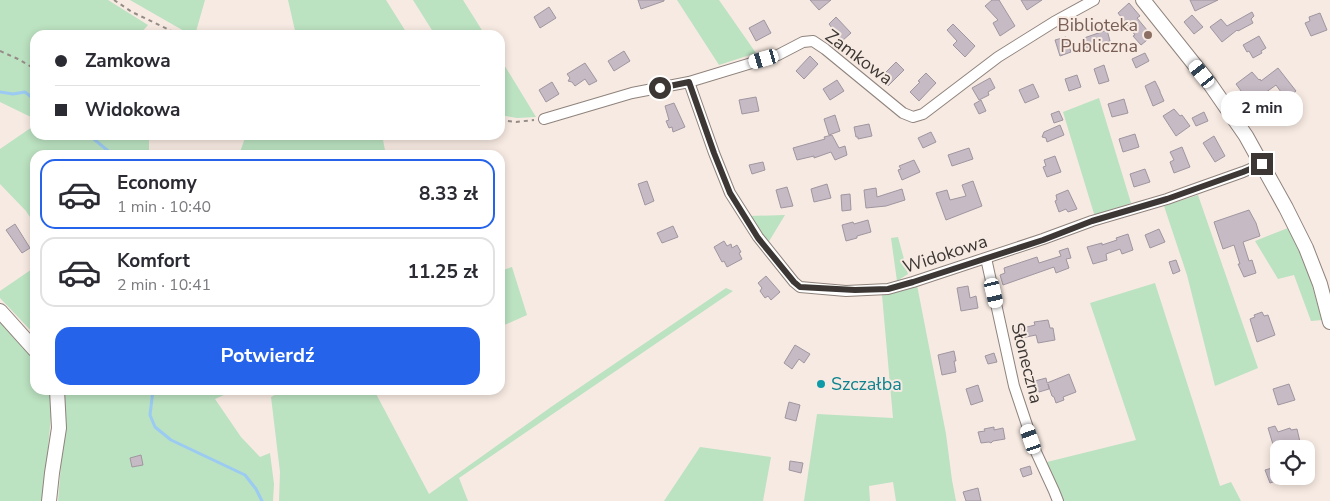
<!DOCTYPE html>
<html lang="pl">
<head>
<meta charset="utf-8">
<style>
  :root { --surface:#fff; --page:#f2f2f3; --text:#2b2b33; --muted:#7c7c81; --line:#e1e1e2; --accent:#2563eb }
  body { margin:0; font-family:"Nunito Sans",sans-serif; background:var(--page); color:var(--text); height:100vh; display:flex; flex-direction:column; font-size:19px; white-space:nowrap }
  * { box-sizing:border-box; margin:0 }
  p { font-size:16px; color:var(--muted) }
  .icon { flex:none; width:28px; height:28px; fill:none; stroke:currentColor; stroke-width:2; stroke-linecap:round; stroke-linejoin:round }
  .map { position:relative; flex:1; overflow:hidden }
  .sheet { position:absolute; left:30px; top:150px; width:475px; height:245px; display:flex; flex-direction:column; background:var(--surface); border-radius:15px; box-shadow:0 2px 8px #0003 }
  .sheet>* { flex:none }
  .hud { position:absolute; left:30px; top:30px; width:475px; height:110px; border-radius:15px; box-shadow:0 2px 8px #0003; display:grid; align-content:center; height:110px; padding:0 25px; background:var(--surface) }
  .tools { position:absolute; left:1270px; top:440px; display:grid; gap:10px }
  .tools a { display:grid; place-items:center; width:45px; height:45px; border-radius:10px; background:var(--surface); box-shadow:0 2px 8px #0003; font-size:25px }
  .end { position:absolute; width:22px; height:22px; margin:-11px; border:6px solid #3c3734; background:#fff; box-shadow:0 0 0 2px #fff }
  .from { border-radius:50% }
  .bubble { position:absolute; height:35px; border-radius:15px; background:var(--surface); box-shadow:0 2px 8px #0003; font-size:16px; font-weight:700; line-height:35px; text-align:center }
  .car { position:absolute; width:15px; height:30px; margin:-15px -8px; border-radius:6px; box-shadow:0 0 4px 1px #0007; background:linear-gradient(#fff 24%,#345 0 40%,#fff 0 76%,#345 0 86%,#fff 0) }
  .hud b { display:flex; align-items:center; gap:18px; height:48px; font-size:19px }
  .hud b+b { border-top:1px solid var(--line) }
  .hud i { width:12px; height:12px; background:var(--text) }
  ul { padding:9px 0 0; list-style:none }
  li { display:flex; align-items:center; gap:15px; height:70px; margin:0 10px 8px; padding:0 15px; border:2px solid var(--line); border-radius:15px }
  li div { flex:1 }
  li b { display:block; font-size:19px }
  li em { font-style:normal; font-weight:700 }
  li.current { border-color:var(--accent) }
  li>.icon { width:45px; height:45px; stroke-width:1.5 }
  .action { display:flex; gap:10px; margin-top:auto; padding:10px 25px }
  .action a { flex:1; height:58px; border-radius:15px; background:var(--accent); color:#fff; font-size:20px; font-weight:700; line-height:58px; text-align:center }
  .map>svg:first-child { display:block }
  .green { fill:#bbe2c1 }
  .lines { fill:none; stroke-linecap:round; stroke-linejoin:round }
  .stream { stroke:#9bcaf2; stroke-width:3 }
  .building { fill:#c6bbc5; stroke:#a096a0 }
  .street-casing { stroke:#8f837c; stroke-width:12 }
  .secondary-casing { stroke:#8f837c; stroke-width:16 }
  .path { stroke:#958c87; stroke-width:2; stroke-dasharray:4 4; stroke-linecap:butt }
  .street { stroke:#fff; stroke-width:10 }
  .secondary { stroke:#fff; stroke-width:14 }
  .route { stroke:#3c3734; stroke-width:6 }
  .education-dot { fill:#8d6e63; stroke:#f7eae2; stroke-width:2 }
  .culture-dot { fill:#0f9aa8; stroke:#f7eae2; stroke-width:2 }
  .labels { text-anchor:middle; stroke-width:4; stroke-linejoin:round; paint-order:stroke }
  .education-label { font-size:18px; fill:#785e54; stroke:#f7eae2; text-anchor:end }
  .street-label { font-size:18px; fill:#3c3734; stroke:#f7eae2 }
  .culture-label { font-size:18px; fill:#0d838f; stroke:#f7eae2; text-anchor:start }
</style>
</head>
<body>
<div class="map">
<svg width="1330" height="501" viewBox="0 0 1330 501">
  <rect width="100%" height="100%" fill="#f7eae2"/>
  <path class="green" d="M0 0H108L148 25 139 35H35V119L0 102Z
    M130 0H205L195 35H191Z
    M288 0H386L408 35H296Z
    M413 0H463L485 35H435Z
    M677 0H719L756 53 719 65Z
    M500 58 536 117 517 118 500 115Z
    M1099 98 1131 203 1095 217 1063 112Z
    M35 125V135H149V150L152 155H35V225L26 211 0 184V149Z
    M246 135H382L386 155H239Z
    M1198 195 1258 368 1215 386 1187 275 1164 206Z
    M785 215 768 243 749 216Z
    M1288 228 1306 264 1322 320 1311 321 1294 275 1278 279 1255 241Z
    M898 237 908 274 897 281 891 238Z
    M35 267V335L0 298V291Z
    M512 267 527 315 500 327V271Z
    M1155 283 1220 486 1231 482 1241 501H1063L1047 462 1136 440 1090 303Z
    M917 285 946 434 952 480 956 501H896L893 482 869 486 870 501H804L817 414 893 418 882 295Z
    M726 288 733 291 459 478 468 501H279L280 472 271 397 284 390H374L429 494 551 407Z
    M0 322 35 361V390H48L50 393 51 416 43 501H0Z
    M63 390H235L215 399 241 437 260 457 270 453 274 484 273 501H58L65 416Z
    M700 447 771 457 763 501H664Z"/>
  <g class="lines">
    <path class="stream" d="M0 92 13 94 25 92 35 100
      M89 135 113 155
      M153 390 150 415 155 427 171 440 245 475 256 489 262 501"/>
  </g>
  <path class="building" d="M638 0H664V1L641 9Z
    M810 0H831L819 10Z
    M992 0H999L1015 26 1000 36 993 23 998 20 985 6Z
    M1021 0H1042L1027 10Z
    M1190 0H1218L1195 11Z
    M1129 3 1140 16 1137 18 1152 36 1141 45 1133 36 1135 35 1118 13Z
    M549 7 556 18 540 28 534 17Z
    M1252 12 1254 16 1251 19 1253 23 1238 31 1237 30 1222 42 1210 27 1221 19 1227 26Z
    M1320 13 1327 30 1311 36 1305 23 1310 21 1309 17Z
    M1192 15 1203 27 1194 34 1184 22Z
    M836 17 851 33 842 41 829 24Z
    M764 20 771 33 756 41 749 28Z
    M953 24 975 46 965 57 953 45 957 41 947 30Z
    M1107 30 1110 41 1087 48 1084 38Z
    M1259 36 1266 48 1261 51 1262 53 1253 58 1249 51 1247 52 1243 45Z
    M1066 37 1071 52 1060 56 1055 40Z
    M624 51 630 61 614 71 608 61Z
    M1145 53 1149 61 1136 68 1132 59Z
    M810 56 818 64 804 79 796 71Z
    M896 62 904 70 888 86 880 78Z
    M585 63 597 81 589 85 585 79 575 86 572 82 568 81 570 78 567 74Z
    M1104 65 1109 81 1099 84 1094 69Z
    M1278 68 1296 91 1286 99 1276 85 1258 98 1257 96 1249 102 1236 84 1252 72 1259 80 1260 79 1261 81Z
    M926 73 936 83 919 101 910 92 920 82 918 81Z
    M1077 75 1081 87 1069 91 1065 79Z
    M990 78 995 88 988 92 989 95 979 100 972 88Z
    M837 80 844 91 830 100 823 89Z
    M1155 81 1160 91V92L1164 101 1153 106 1145 86Z
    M552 82 559 94 546 102 539 90Z
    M1033 84 1039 97 1025 103 1019 90Z
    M756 97 759 111 742 114 739 100Z
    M1124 99 1128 113 1112 117 1108 104Z
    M981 100 986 111 979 114 974 104Z
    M674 103 685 127 673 132 672 127 669 128 666 121 669 120 665 106Z
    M1174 109 1180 116 1182 115 1190 126 1176 136 1163 116Z
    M1059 111 1063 120 1054 123 1051 114Z
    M1204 112 1208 121 1196 126 1192 118Z
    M835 115 840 131 829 135 824 119Z
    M869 124 872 136 858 139V137H856L854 127Z
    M1060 125 1064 135 1047 142 1046 138 1042 137 1044 132Z
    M931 132 936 142 923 148 918 138Z
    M1135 134 1139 147 1123 152 1119 139Z
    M832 135 839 148 845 146 847 155 835 160 831 152 814 158V156L797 160 793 148 825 139 824 137Z
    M1214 136 1225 156 1215 162 1203 143Z
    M1182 147 1190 167 1174 173 1170 162 1174 160 1170 152Z
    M969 148 973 159 952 166 948 155Z
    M1055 156 1061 172 1047 177 1043 167 1046 166 1044 160Z
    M914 160 920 172 902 180 898 170 901 169 899 166Z
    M763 162 765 170 752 174 749 165Z
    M1145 169 1150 182 1134 187 1130 174Z
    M647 181 654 201 645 205 638 184Z
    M973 181 982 206 946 220 936 193 947 190 950 200 966 196 962 185Z
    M827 184 831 198 814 202 811 189Z
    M787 187 793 206 781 208 776 190Z
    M876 188 877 197 902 189 905 200 886 206 866 208 864 190Z
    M1068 190 1077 209 1068 212 1066 209 1059 212 1055 201 1057 200 1056 195Z
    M850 194 851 210 842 211 841 195Z
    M1249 210 1256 223 1260 236 1243 242 1249 261 1252 260 1256 273 1244 277 1238 264H1240L1234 245 1223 249 1214 222Z
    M868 220 871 232 857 236V238L846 241 842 225 853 222 854 224Z
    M15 224 30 248 22 253 6 230Z
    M673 226 678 237 662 243 657 233Z
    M1159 229 1165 242 1150 248 1145 235Z
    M1128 234 1133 250 1122 254 1120 249 1106 254 1107 260 1093 264 1087 247 1102 243V245L1117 240 1116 238Z
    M724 241 727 246 731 244 732 248 737 245 741 252 739 253 742 259 727 267 724 261 722 262 714 247Z
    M1068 248 1071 258 1066 259 1069 268 1056 273 1054 267 1003 285 1000 275 1005 273 1004 268 1037 257 1039 263 1061 256 1059 251Z
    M1176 260 1180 271 1173 274 1169 262Z
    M766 276 780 292 771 300 768 296 765 298 760 291 762 288 758 283Z
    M968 286 970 298 976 296 978 308 961 311 957 288Z
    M1262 312 1264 316 1268 315 1275 335 1257 342 1250 319 1255 317 1254 315Z
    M1048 320 1050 328H1053L1055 340 1038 343 1036 335 1016 339 1015 330 1035 325 1034 322Z
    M795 345 810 354 804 363 799 359 792 369 784 363Z
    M954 351 956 361H954L956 372 942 375 938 355Z
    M994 353 997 362 988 364 985 356Z
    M1069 374 1076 392 1063 397 1064 400 1056 403 1054 397 1052 396 1048 384 1049 389 1039 392 1035 381 1046 378 1047 383Z
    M1289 384 1295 400 1278 405 1273 389Z
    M978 385 983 401 971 405 966 389Z
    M789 402 800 405 796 421 785 418Z
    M1275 426 1278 432 1290 428 1291 430 1297 429 1300 442 1275 451 1268 428Z
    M994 427V430L1003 428 1005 439 993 441 991 443 989 442 981 443 978 432 985 431 984 429Z
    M141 455 143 465 132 467 130 458Z
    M790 461 803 463 801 473 789 470Z
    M1030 466 1032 474 1023 477 1020 469Z
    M1279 466V480L1270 483 1265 470Z
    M978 488 981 501H966L963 492Z"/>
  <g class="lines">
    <defs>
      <path id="street" d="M689 82 714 153 730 193 758 237 794 282 800 287 846 291 888 289 913 282 1043 239 1092 221 1167 199 1243 172 1262 164
        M544 119 632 93 689 82 778 55 803 42 813 41 825 49 903 113 913 117 923 114 998 57 1054 22 1094 0
        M986 258 1014 386 1036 452 1054 491 1058 501"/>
      <path id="secondary" d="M1143 0 1210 84 1246 136 1286 208 1306 248 1320 284 1330 322
        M0 311 35 350
        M49 501 52 473 59 428 57 390"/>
    </defs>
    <use href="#street" class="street-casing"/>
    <use href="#secondary" class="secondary-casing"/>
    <path class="path" d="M114 0 132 12 180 35
      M0 51 18 59 35 69
      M500 120 516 122 534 120"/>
    <use href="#street" class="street"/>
    <use href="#secondary" class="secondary"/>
  </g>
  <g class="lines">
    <path class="route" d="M660 88 689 82 714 153 730 193 758 238 794 282 800 287 855 290 888 289 913 282 1043 240 1092 221 1167 199 1243 172 1262 164"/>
  </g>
  <circle class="education-dot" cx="1148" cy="35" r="5"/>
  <circle class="culture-dot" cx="821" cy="384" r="5"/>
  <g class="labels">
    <g class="education-label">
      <text x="1138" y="31">Biblioteka<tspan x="1138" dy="21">Publiczna</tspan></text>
    </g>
    <g class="street-label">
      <text transform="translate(859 57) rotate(37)" y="6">Zamkowa</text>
      <text transform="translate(945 254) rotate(-18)" y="6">Widokowa</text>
      <text transform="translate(1027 363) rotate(76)" y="6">Słoneczna</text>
    </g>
    <g class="culture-label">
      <text x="831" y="390">Szczałba</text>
    </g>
  </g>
</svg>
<div class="tools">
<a><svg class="icon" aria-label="locate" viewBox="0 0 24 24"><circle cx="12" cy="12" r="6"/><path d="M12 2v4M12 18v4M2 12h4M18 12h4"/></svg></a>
</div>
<i class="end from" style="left:660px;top:88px"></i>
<i class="end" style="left:1262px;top:164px"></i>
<div class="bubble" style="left:1221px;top:91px;width:82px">2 min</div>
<i class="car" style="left:764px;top:59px;rotate:254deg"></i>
<i class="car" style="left:1202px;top:74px;rotate:321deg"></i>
<i class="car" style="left:994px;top:293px;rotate:167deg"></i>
<i class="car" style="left:1031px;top:439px;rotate:341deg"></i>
<div class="hud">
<b><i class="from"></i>Zamkowa</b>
<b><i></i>Widokowa</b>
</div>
<section class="sheet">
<ul>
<li class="current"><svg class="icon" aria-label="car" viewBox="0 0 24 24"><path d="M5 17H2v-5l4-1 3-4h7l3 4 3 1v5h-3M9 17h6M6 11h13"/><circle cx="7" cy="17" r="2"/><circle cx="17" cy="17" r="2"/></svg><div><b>Economy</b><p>1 min · 10:40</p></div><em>8.33 zł</em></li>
<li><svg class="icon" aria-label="car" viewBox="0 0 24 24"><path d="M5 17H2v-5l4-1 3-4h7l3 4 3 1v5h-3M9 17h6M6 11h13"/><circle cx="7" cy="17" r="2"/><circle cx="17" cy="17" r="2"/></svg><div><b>Komfort</b><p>2 min · 10:41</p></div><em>11.25 zł</em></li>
</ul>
<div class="action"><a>Potwierdź</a></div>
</section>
</div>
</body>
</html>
